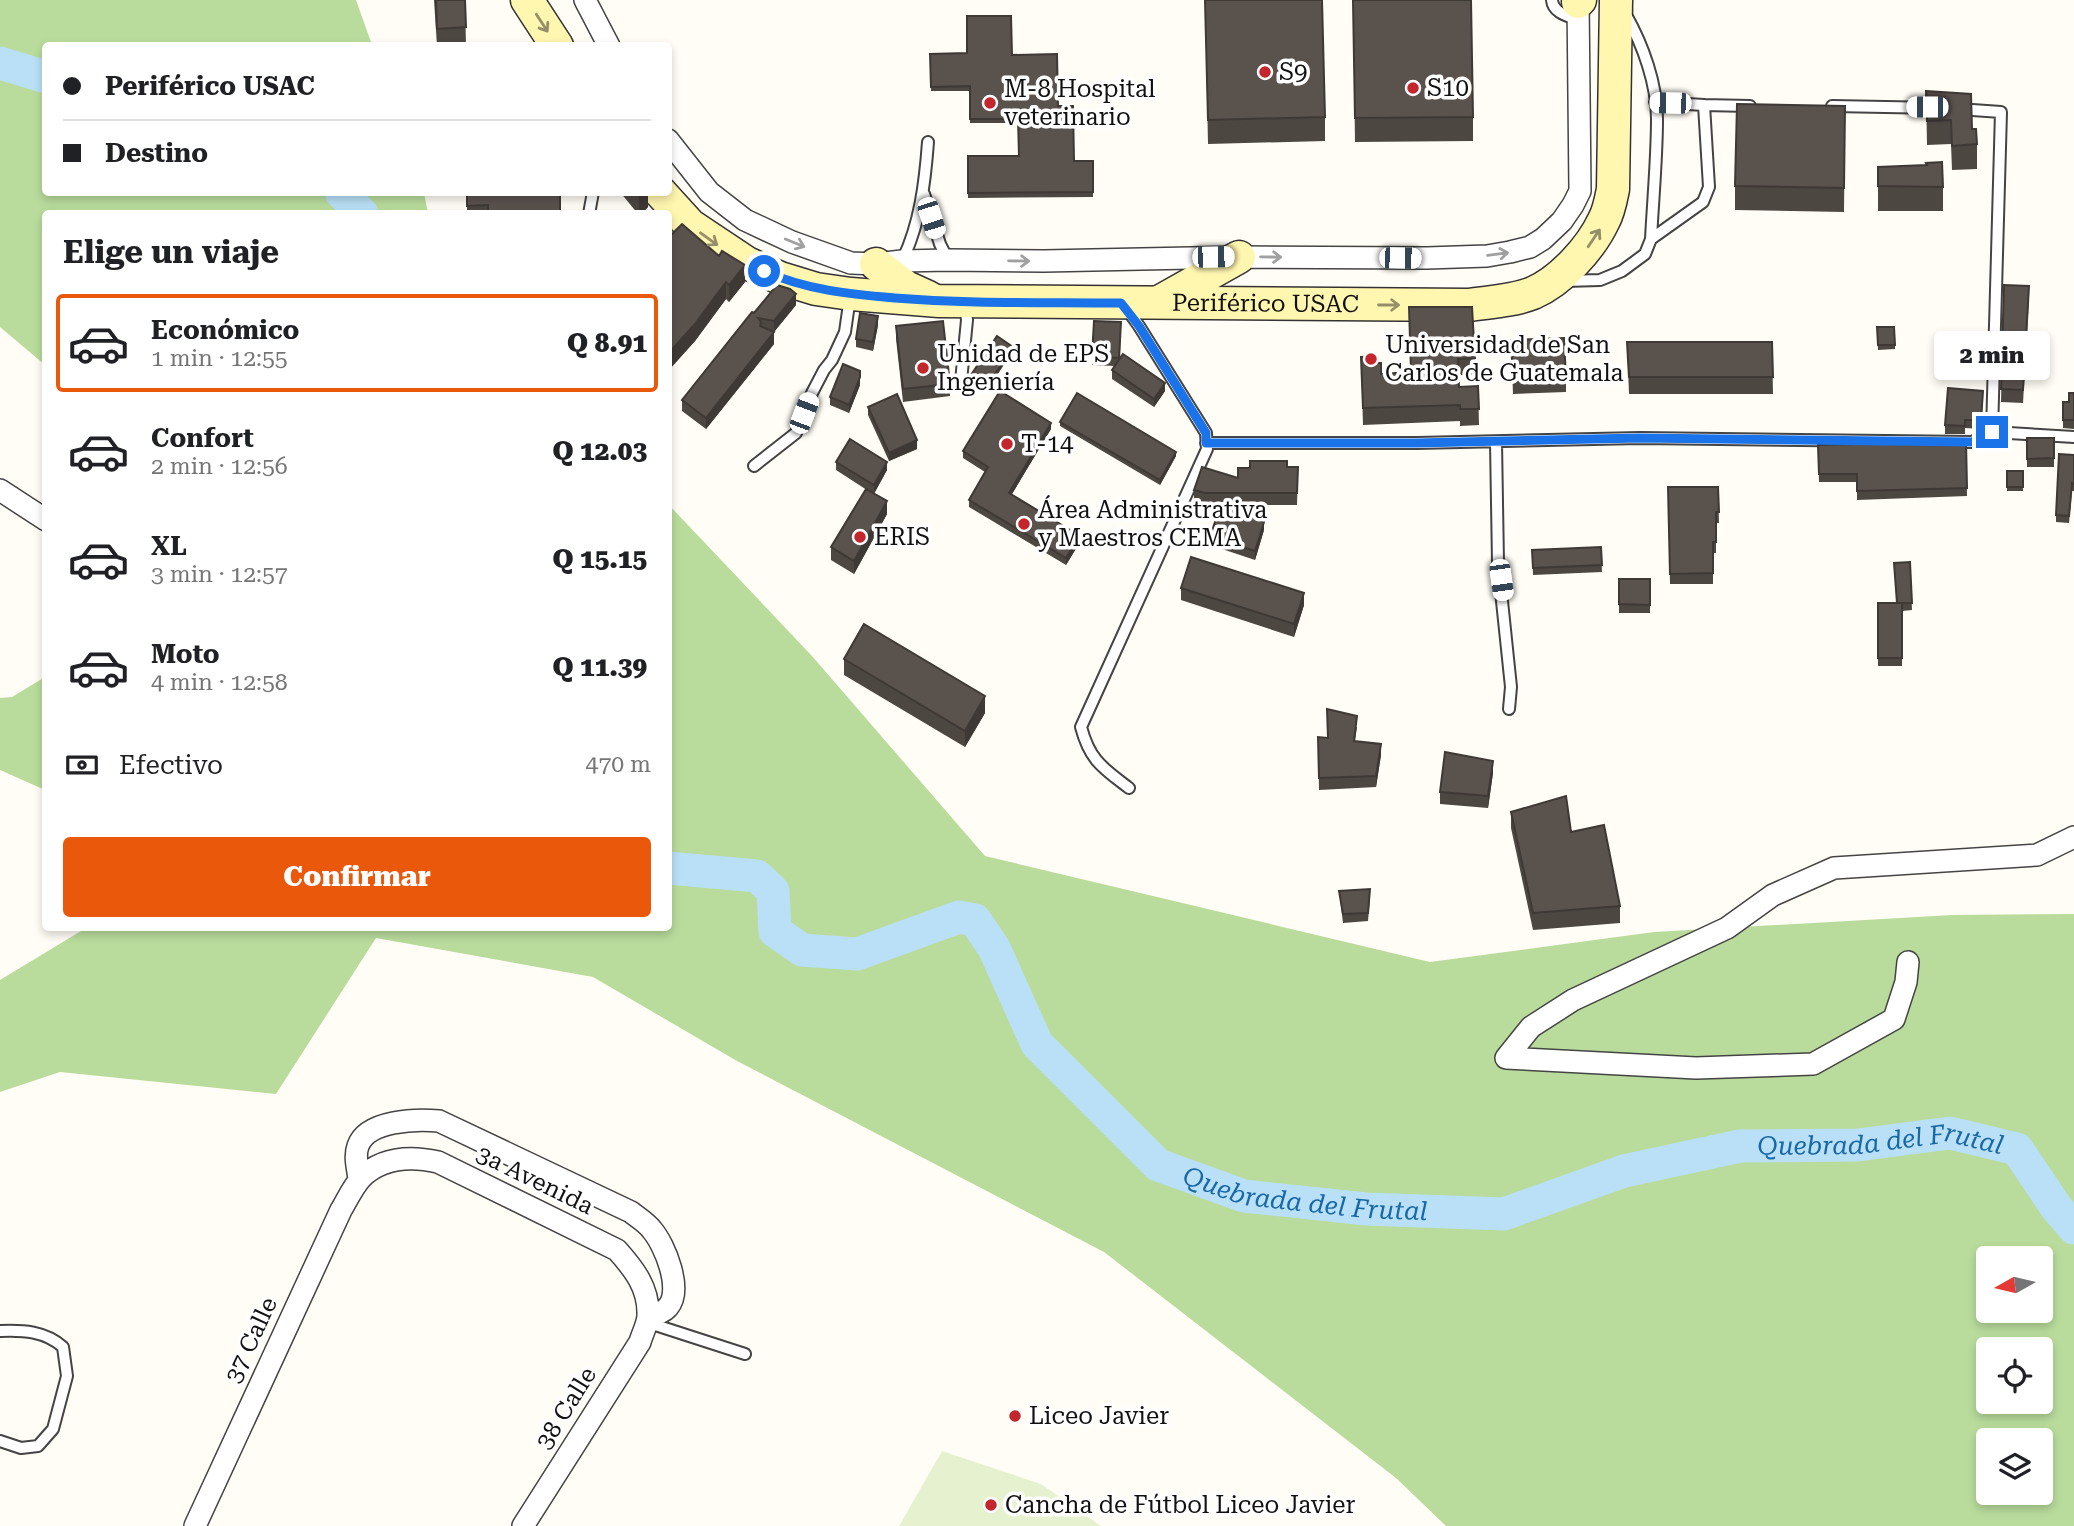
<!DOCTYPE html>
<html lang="es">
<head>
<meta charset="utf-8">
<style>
  :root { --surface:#fff; --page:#f6f6f6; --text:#202124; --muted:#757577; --line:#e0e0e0; --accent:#ea580c }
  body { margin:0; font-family:"Roboto Serif",serif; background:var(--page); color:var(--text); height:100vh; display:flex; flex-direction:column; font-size:26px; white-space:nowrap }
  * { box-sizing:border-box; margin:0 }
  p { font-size:23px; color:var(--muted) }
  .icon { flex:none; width:38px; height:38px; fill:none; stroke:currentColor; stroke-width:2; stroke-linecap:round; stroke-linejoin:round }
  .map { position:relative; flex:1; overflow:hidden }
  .details { position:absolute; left:42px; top:210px; width:630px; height:721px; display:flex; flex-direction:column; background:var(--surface); border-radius:7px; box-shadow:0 4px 10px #0003 }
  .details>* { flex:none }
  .top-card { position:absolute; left:42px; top:42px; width:630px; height:154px; border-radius:7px; box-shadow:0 4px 10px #0003; display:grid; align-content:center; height:154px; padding:0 21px; background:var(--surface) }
  .needle { width:46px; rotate:262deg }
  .fabs { position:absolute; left:1976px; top:1246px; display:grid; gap:14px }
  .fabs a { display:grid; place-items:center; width:77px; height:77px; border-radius:7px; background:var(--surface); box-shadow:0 4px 10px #0003; font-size:35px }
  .end { position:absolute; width:32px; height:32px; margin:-16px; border:9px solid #1a73e8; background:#fff; box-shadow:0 0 0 4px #fff }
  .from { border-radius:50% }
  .bubble { position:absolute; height:49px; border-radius:7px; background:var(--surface); box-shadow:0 4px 10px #0003; font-size:23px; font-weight:800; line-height:49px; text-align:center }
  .car { position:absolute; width:21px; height:42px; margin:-21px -10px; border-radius:9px; box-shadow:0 0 5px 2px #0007; background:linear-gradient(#fff 24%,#345 0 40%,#fff 0 76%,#345 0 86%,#fff 0) }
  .top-card b { display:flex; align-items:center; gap:24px; height:66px; font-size:26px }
  .top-card b+b { border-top:2px solid var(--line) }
  .top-card i { width:18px; height:18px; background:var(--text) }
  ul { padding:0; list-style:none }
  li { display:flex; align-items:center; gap:21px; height:98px; margin:0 14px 10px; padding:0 7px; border:4px solid transparent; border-radius:7px }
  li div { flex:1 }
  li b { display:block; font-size:26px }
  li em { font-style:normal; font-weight:800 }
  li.on { border-color:var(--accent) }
  li>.icon { width:63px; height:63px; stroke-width:1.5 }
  h2 { padding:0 21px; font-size:32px; line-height:84px }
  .pay { display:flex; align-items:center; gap:18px; height:77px; padding:0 21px; font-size:26px }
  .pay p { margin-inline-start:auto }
  .primary-button { display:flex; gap:14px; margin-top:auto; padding:14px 21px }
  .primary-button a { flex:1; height:80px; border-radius:7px; background:var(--accent); color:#fff; font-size:28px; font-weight:800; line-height:80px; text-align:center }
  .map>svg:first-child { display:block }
  .forest { fill:#b9dc9c; fill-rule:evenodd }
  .pitch { fill:#e6f2cf }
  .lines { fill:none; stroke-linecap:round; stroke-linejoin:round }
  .river { stroke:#b9e0f7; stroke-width:33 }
  .lane-casing { stroke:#444; stroke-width:14 }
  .street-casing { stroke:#444; stroke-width:24 }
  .secondary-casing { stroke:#333; stroke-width:35 }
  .lane { stroke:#fff; stroke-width:10 }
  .street { stroke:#fff; stroke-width:21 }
  .secondary { stroke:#fff6b0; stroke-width:32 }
  .wall { fill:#4d4742 }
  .shaded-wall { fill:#3f3936 }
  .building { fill:#5a524d; stroke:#3f3936; stroke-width:2 }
  .oneway { stroke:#948f68 }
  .oneway2 { stroke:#a0a0a0 }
  .route { stroke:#1a73e8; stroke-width:9 }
  .poi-dot { fill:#c4262e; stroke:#fff; stroke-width:2.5 }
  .labels { text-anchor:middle; stroke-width:7; stroke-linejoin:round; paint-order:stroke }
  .poi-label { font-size:24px; fill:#111; stroke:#fff; text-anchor:start }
  .street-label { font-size:24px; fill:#111; stroke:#fff }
  .water-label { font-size:26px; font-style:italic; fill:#1768a6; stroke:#fff }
</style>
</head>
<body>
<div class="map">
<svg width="2074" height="1526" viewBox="0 0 2074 1526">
  <rect width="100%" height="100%" fill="#fffdf5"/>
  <path class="forest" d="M0 0H356L372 45 46 46V192L424 193 428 213 46 214 45 365 0 327Z
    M669 505 812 656 985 856 1430 962 1654 932 1952 915 2074 914V1526H1446L1396 1478 1104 1252 737 1061 593 977 376 938 276 1094 60 1072 0 1092V980L86 928H668ZM1988 1258H2040V1311H1988ZM1988 1349H2040V1402H1988ZM1988 1440H2040V1493H1988Z
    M45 677V790L0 770V698L12 697Z"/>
  <path class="pitch" d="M942 1451 1041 1484 1101 1526H899Z"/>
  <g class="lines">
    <g class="river">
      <path d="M0 63 46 77"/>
      <path d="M341 192 362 214"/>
      <path id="s1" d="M668 868 757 876 773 891 775 931 802 950 857 954 959 917 975 920 994 948 1037 1044 1158 1165 1244 1196 1366 1209 1504 1214 1624 1171 1740 1146 1858 1145 1950 1133 2017 1149 2056 1207 2074 1228"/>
    </g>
    <defs>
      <path id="lane" d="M1552 0C1553 13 1568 16 1579 20
        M1704 105 1750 106
        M1832 106 1939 108
        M1958 109 2001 112 1992 432 2074 437
        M924 194 940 244 948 260
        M589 214 593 192
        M1651 239 1703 202 1709 187 1704 105 1655 102
        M902 261C920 224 925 183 928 142
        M1564 281 1600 280 1622 271 1645 254 1651 239C1653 200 1657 157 1657 119 1657 84 1643 45 1626 15
        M1126 308 1139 326 1206 433 1207 449 1081 727C1090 761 1103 768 1129 788
        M961 381 967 320 965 304
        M1496 442 1498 563 1511 687 1509 709
        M1206 443H1417L1640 438 1972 442 1992 432
        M754 466 796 433 812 393 824 370 832 360 845 332 850 297
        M646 1322 745 1354
        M0 1331C23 1330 45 1331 63 1347L67 1376 53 1429 38 1446 21 1448 0 1441"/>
      <path id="street" d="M585 0 609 46
        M668 140 709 192 745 220 792 242 851 263 876 264 902 261 948 260 1044 261 1239 257 1427 258 1487 256 1510 252 1530 247 1543 239 1562 221 1573 205 1580 191 1578 0
        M0 490 46 520
        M1908 962 1906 982 1894 1019 1813 1064 1696 1068 1506 1058 1531 1027 1573 1000 1727 928 1773 895 1834 868 2037 855 2074 837
        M359 1179C358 1169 354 1157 358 1146 367 1120 416 1119 439 1121L631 1212C637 1217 647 1223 652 1230 665 1245 683 1290 668 1307 663 1313 655 1314 648 1316
        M195 1526 341 1210C347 1200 353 1187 361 1178 382 1157 411 1156 438 1162L617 1250C634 1269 649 1288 648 1315 648 1324 642 1334 640 1342L523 1526"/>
      <g id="secondary">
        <path d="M527 0 557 46"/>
        <path d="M1578 2 1580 0"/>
        <path id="s2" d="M660 192 690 225 747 263 780 278 816 289 851 294 939 301 1469 305C1490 302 1513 301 1533 293 1561 281 1591 248 1604 220 1609 211 1611 199 1613 189L1616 0"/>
        <path d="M876 264 906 287 928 297"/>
        <path d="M1159 302 1239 257"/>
      </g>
    </defs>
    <use href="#lane" class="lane-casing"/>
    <use href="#street" class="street-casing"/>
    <use href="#secondary" class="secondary-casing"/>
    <use href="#lane" class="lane"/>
    <use href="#street" class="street"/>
    <use href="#secondary" class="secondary"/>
  </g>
  <path class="wall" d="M434 0H465L466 46H437Z
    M1205 0 1325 117V141L1208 144Z
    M1353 0 1473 117V141L1355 142Z
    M930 54 1012 55 1058 106 1074 161H1093V197L968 198V156H1019L1018 123H970V91H931Z
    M1926 91 1972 129 1977 144V169L1952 170 1951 144 1927 145Z
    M1845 106 1844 212 1735 210V186Z
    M1878 167 1943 187V211H1878Z
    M467 192 560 214H467Z
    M620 192H648V207L641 214H638Z
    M668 238 745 282 729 302 726 299 695 341 668 371Z
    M2004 285 2029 299 2023 403 2001 402Z
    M796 305 774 332V344L706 429 682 411V400L754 313Z
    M1409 307 1475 358V375H1459V387L1478 386 1479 425 1460 426V421L1363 425 1361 357 1376 363 1381 374 1411 372Z
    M1121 322 1120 359 1165 391 1154 407 1112 379V370L1115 366 1092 365V356Z
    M878 325 873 351 856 347V339Z
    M896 326 950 384V396L903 402 896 339Z
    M1877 327 1895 345V349L1878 350Z
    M1511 340 1566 379V392L1513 394Z
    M1627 342H1772L1773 394H1629Z
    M1013 351 987 390 971 379V375Z
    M860 385 849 413 830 405V397Z
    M2074 393V429L2063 428V402H2069Z
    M1983 399 1981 429 1965 428V434H1945V425Z
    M868 407 917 449 889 461 868 415Z
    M1060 422 1176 456 1160 485 1060 426Z
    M1051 429 1012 494 1080 542 1066 565 969 507V500L985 472 963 458V451Z
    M2027 438 2054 458V467H2027Z
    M1966 441 1967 496 1857 500V482H1819L1818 445Z
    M2074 455V491H2072L2069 523 2056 522V515Z
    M836 462 887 470 874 493 887 514 854 574 831 560V547L870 492 836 470Z
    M1287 467H1298L1297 505H1205L1194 501V490L1238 478Z
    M2007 471H2023V491H2007Z
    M1668 487H1718L1719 523H1716V553H1713V584H1670Z
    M1264 530 1255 560 1210 545V537Z
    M1601 547 1602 572 1533 575 1532 550Z
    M1910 562 1912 610 1902 611V666H1878V603H1896Z
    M1619 579H1650V613H1619Z
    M1181 588 1304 605 1294 637 1181 600Z
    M844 659 985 713 965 747 844 675Z
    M1357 727 1355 741 1381 755 1376 787 1319 790 1318 737 1328 738Z
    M1493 773 1488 808 1440 804V792Z
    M1511 812 1571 832 1620 906V923L1533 930 1511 828Z
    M1339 891 1370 898 1368 921 1343 923Z"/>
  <path class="shaded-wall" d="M639 192H648V207L641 214H639Z
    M745 265V282L729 302V285Z
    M726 282V299L695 341 668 371V354Z
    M796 294V305L774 332V321Z
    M878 316V325L873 351V342Z
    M774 332V344L706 429V418Z
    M1013 347V351L987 390V386Z
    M860 377V385L849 413V405Z
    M1165 383V391L1154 407V399Z
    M1051 423V429L1009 499V493Z
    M917 440V449L889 461V453Z
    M1176 452V456L1160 485V480Z
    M887 462V470L874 494V485Z
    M887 501V514L854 574V561Z
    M1264 522V530L1255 560V551Z
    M1080 536V542L1066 565V558Z
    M1304 593V605L1294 637V624Z
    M985 696V713L965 747V731Z
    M1381 744V755L1376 787V776Z
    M1493 761V773L1488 808V796Z"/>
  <path class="building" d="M436 0H465L466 27 437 29Z
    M1205 0H1322L1325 117 1208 120Z
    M1353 0H1471L1473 117 1355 118Z
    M967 16H1011L1012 55 1057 54 1058 106H1073L1074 161H1093V192L968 193V156H1019L1018 119H970V86L931 87 930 54 967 53Z
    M1926 91 1971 94 1972 129H1976L1977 144 1952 146 1951 120 1927 121Z
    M1737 104 1845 106 1844 188 1735 186Z
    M1942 162 1943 187 1878 186V167L1927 165 1926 163Z
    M467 192H560V214H488V205L467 206Z
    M682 224 719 256 722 251 745 265 729 285 726 282 695 324 668 354V238Z
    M777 285 790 289 796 294 774 321 758 318 761 322 760 326 774 332 706 418 682 400 752 312 754 313Z
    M2004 285 2029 286 2023 390 2001 389Z
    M1409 307H1472L1475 358 1458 359 1459 387 1478 386 1479 409H1460V405L1363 408 1361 357 1376 356V363H1381V374L1411 372Z
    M860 313 878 316 873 342 856 339Z
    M943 321 950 384 903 389 896 326Z
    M1094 321 1121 322 1119 358 1092 356Z
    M1877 327H1894L1895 345H1878Z
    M997 336 1013 347 987 386 971 375Z
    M1564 338 1566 379 1513 382 1511 340Z
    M1627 342H1772L1773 377H1629Z
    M1123 354 1165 383 1154 399 1112 370Z
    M843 364 860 371V377L849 405 830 397Z
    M1948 388 1983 391 1981 420H1965V426L1945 425Z
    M1000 391 1051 423 1009 493 1080 536 1066 558 969 500 988 467 963 451Z
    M1077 393 1176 452 1160 480 1060 422Z
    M2069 393H2074V420H2063V402H2069Z
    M897 394 917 440 889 453 868 407Z
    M2027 438H2054V458L2027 459Z
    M850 439 887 462 874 485 836 462Z
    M1966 441 1967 488 1857 491V474H1819L1818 445Z
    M2059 454 2074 455V484L2072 483 2069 516 2056 515Z
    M1250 461H1287V467H1298L1297 493H1205L1194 490 1202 467 1238 478V468H1250Z
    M2007 471H2023V487H2007Z
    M1668 487H1718L1719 512H1716V542H1713V573L1670 574Z
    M866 489 887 501 854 561 831 547Z
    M1220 507 1264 522 1255 551 1210 537Z
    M1601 547 1602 565 1533 568 1532 550Z
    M1191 557 1304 593 1294 624 1181 588Z
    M1910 562 1912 603H1897L1894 563Z
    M1619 579H1650V605L1619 604Z
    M1878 603H1902V658H1878Z
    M864 624 985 696 965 731 844 659Z
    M1327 709 1357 716 1354 741 1381 744 1376 776 1319 778 1318 737 1328 738Z
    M1445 752 1493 761 1488 796 1440 792Z
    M1566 796 1571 832 1604 825 1620 906 1533 913 1511 812Z
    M1370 889 1368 913 1343 914 1339 891Z"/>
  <defs><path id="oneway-shaft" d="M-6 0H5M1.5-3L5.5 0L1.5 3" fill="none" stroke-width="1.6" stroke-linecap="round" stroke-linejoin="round" transform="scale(1.75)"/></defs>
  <g class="oneway">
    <use href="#oneway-shaft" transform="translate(542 23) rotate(57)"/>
    <use href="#oneway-shaft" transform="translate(1594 238) rotate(-56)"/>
    <use href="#oneway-shaft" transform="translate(709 239) rotate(36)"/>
    <use href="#oneway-shaft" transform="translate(1389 305)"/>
  </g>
  <g class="oneway2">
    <use href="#oneway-shaft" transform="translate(795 243) rotate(22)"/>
    <use href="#oneway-shaft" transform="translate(1498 254) rotate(-8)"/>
    <use href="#oneway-shaft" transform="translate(1271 257) rotate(1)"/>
    <use href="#oneway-shaft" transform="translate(1019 261) rotate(1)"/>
  </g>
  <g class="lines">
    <path class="route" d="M764 271C806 290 849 294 895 298 970 304 1046 302 1121 303L1139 326 1206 433V443H1417L1640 438 1972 442 1992 432"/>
  </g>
  <g class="poi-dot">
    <circle cx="1265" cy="72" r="7"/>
    <circle cx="1413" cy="88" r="7"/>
    <circle cx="990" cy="103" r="7"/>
    <circle cx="1371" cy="359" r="7"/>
    <circle cx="923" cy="368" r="7"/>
    <circle cx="1007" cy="444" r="7"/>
    <circle cx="1024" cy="524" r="7"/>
    <circle cx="860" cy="537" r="7"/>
    <circle cx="1015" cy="1416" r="7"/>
    <circle cx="991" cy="1505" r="7"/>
  </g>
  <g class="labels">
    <g class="poi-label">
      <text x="1279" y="80">S9</text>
      <text x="1427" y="96">S10</text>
      <text x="1004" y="97">M-8 Hospital<tspan x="1004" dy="28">veterinario</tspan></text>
      <text x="1385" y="353">Universidad de San<tspan x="1385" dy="28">Carlos de Guatemala</tspan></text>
      <text x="937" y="362">Unidad de EPS<tspan x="937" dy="28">Ingeniería</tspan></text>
      <text x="1021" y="452">T-14</text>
      <text x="1038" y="518">Área Administrativa<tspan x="1038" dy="28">y Maestros CEMA</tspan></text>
      <text x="874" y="545">ERIS</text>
      <text x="1029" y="1424">Liceo Javier</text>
      <text x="1005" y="1513">Cancha de Fútbol Liceo Javier</text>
    </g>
    <g class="street-label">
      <text dy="8" stroke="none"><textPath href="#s2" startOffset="637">Periférico USAC</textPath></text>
      <text transform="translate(535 1180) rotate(26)" y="8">3a Avenida</text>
      <text transform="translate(251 1340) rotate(-65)" y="8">37 Calle</text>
      <text transform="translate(566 1408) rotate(-58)" y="8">38 Calle</text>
    </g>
    <g class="water-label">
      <text dy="9" stroke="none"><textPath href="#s1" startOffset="1414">Quebrada del Frutal</textPath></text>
      <text dy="9" stroke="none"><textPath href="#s1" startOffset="826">Quebrada del Frutal</textPath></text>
    </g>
  </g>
</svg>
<div class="fabs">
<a><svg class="needle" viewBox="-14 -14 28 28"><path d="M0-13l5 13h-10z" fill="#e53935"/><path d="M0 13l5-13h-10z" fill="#757577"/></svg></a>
<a><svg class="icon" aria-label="locate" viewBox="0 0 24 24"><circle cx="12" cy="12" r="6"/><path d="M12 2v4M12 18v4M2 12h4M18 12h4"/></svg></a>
<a><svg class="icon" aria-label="layers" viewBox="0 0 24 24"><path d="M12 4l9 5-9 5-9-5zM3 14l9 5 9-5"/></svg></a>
</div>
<i class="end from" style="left:764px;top:271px"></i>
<i class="end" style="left:1992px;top:432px"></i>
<div class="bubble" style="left:1934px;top:331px;width:116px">2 min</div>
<i class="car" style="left:1670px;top:103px;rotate:271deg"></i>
<i class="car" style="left:1927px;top:107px;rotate:270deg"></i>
<i class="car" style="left:931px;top:218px;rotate:162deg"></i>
<i class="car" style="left:1213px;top:257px;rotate:89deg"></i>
<i class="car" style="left:1400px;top:258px;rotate:91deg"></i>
<i class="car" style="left:804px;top:413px;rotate:21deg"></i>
<i class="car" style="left:1501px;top:580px;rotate:172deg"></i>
<div class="top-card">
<b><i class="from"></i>Periférico USAC</b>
<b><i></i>Destino</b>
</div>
<section class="details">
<h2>Elige un viaje</h2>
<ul>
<li class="on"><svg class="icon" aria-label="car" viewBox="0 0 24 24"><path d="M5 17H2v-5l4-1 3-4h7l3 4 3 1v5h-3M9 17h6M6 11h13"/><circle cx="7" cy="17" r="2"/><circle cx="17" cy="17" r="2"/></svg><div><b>Económico</b><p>1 min · 12:55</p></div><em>Q 8.91</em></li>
<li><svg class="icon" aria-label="car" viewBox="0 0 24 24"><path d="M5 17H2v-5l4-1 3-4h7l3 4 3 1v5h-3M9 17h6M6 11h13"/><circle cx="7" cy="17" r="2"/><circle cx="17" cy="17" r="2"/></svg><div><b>Confort</b><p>2 min · 12:56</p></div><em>Q 12.03</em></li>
<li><svg class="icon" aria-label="car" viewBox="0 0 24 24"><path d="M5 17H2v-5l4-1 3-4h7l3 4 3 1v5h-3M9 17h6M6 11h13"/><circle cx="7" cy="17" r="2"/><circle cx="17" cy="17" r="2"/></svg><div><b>XL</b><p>3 min · 12:57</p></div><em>Q 15.15</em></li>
<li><svg class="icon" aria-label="car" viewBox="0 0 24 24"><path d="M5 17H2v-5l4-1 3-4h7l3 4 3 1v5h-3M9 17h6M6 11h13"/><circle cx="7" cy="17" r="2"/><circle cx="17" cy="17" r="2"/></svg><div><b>Moto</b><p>4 min · 12:58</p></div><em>Q 11.39</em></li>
</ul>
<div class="pay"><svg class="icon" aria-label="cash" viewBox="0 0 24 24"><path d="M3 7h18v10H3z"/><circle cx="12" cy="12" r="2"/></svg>Efectivo<p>470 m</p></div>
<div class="primary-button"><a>Confirmar</a></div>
</section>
</div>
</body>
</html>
